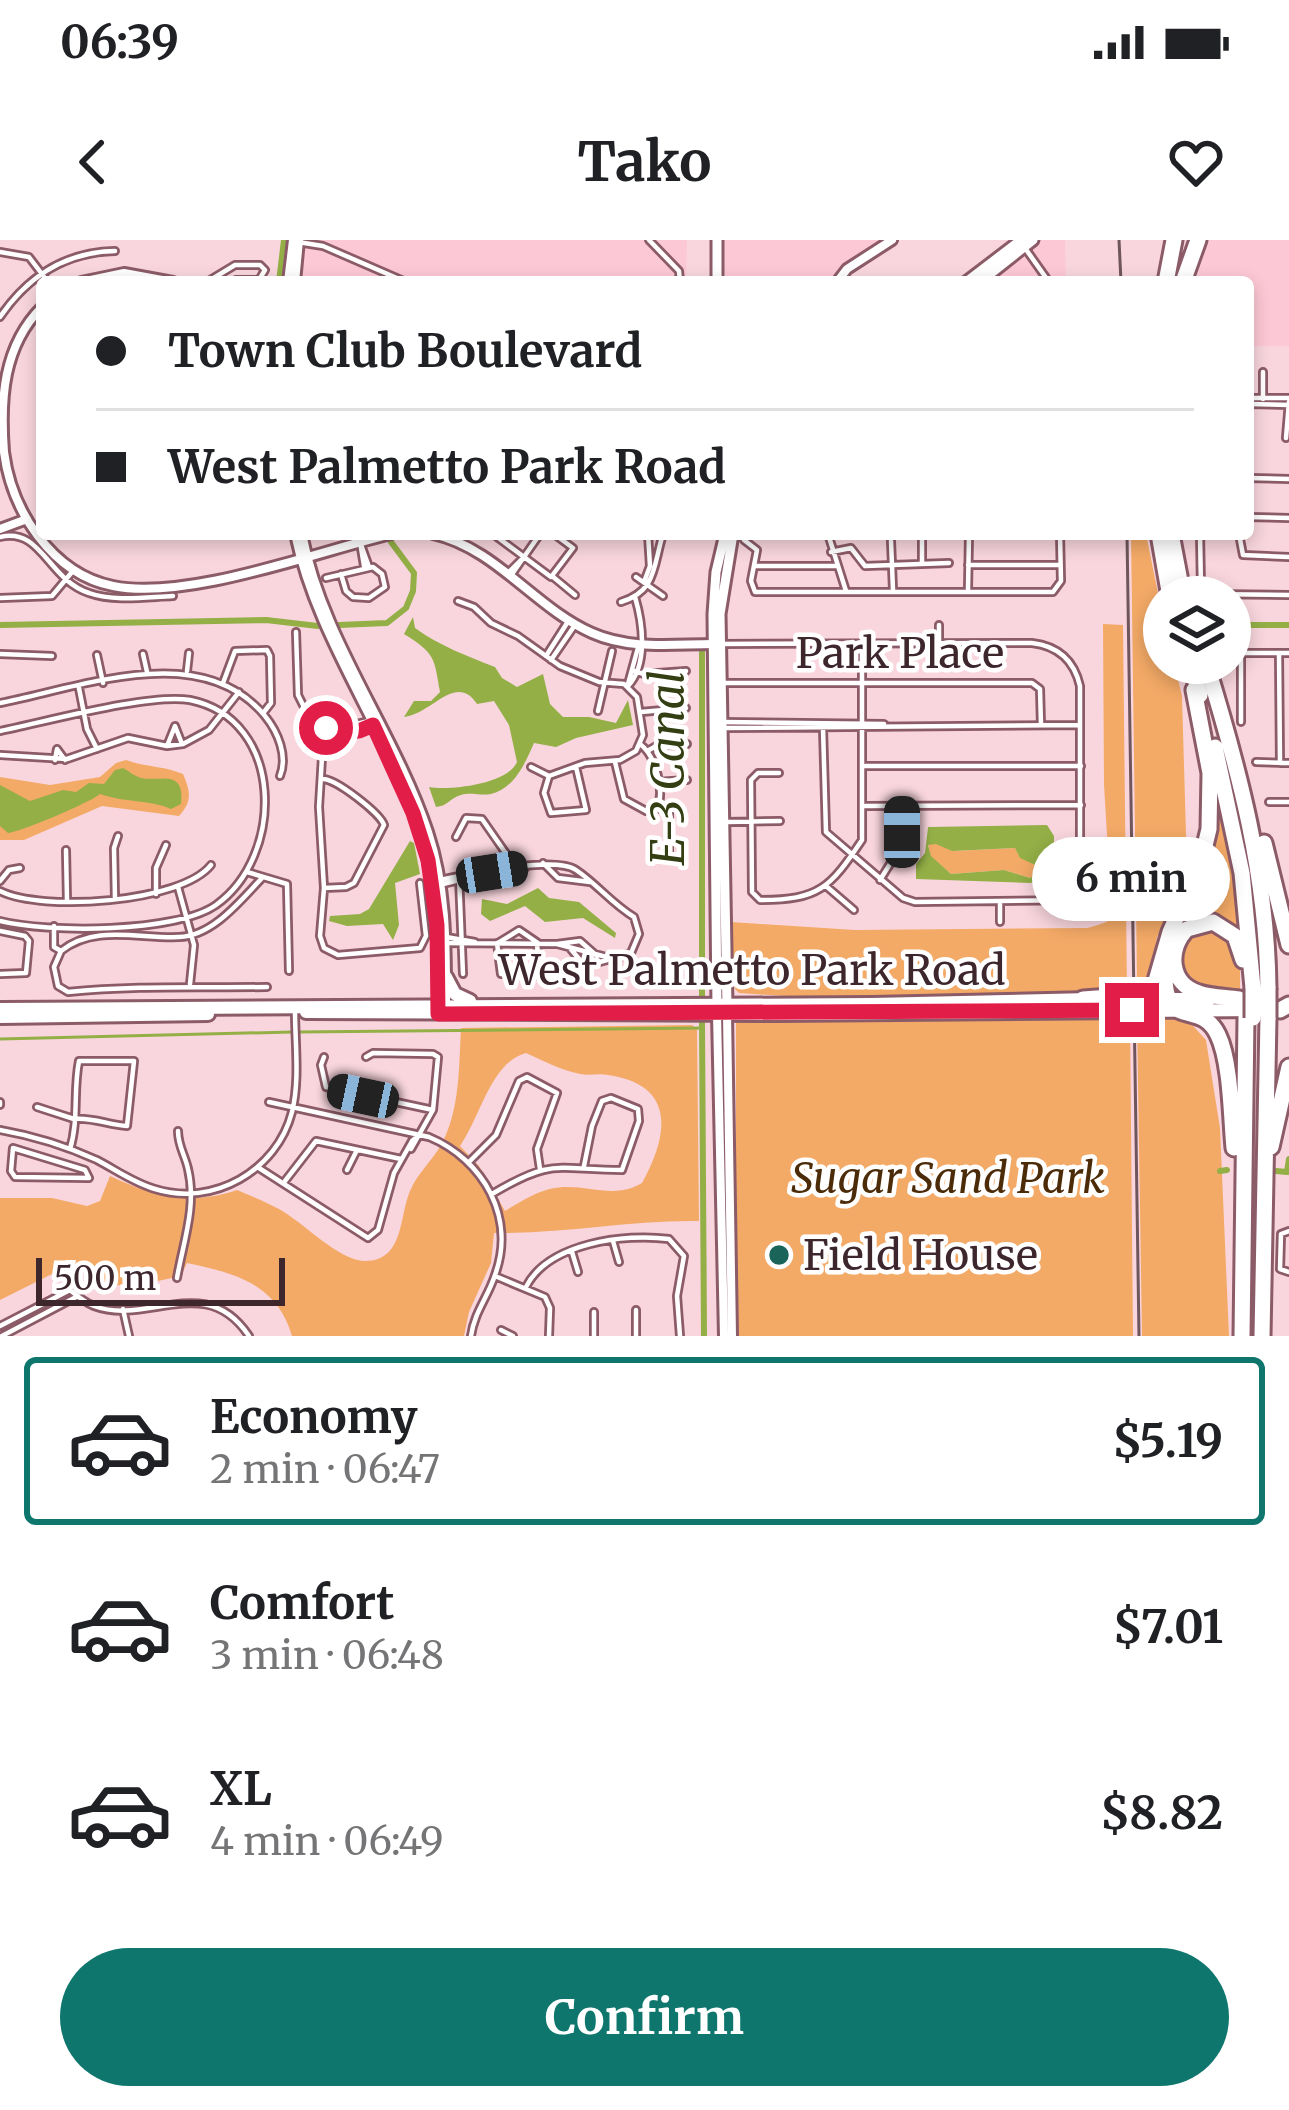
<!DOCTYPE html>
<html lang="en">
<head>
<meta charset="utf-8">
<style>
  :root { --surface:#fff; --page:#f6f6f6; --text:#202124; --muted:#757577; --line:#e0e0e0; --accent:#0f766e }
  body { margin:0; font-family:Merriweather,serif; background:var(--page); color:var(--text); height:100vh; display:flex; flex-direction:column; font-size:45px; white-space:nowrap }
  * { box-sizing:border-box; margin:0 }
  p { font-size:39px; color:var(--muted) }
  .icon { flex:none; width:66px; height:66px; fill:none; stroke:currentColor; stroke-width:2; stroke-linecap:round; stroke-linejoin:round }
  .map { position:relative; height:1096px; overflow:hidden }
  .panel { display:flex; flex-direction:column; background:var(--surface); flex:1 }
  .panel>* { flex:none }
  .banner { position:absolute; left:36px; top:36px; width:1218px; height:264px; border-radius:12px; box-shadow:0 6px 18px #0003; display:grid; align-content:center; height:264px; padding:0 60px; background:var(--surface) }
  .fabs { position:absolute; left:1143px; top:336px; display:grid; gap:24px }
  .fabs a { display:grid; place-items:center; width:108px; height:108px; border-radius:50%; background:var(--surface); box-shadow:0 6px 18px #0003; font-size:60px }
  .scale { position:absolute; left:36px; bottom:30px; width:249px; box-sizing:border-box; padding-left:12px; border:6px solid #3d272d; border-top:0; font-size:33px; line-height:42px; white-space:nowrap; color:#3d272d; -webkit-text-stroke:9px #fff; paint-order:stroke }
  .end { position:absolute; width:54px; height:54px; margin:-27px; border:15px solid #e11d48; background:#fff; box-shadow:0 0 0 6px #fff }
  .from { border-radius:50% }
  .bubble { position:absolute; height:84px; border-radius:42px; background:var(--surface); box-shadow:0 6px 18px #0003; font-size:39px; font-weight:700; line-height:84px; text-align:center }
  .car { position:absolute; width:36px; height:72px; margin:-36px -18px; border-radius:15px; box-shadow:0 0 9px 3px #0007; background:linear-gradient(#222 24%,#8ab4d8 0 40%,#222 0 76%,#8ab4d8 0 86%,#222 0) }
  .banner b { display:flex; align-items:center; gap:42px; height:114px; font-size:45px }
  .banner b+b { border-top:3px solid var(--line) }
  .banner i { width:30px; height:30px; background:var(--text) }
  ul { padding:21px 0 0; list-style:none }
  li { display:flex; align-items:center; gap:36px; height:168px; margin:0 24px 18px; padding:0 36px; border:6px solid transparent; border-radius:12px }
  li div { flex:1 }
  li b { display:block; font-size:45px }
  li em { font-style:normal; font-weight:700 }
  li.active { border-color:var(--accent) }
  li>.icon { width:108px; height:108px; stroke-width:1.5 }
  .cta { display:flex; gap:24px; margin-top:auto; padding:24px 60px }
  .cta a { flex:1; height:138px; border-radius:72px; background:var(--accent); color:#fff; font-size:48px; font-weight:700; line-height:138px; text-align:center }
  .status { display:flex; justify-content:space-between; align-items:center; height:84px; padding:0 60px; background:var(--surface); direction:ltr }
  .status svg { height:33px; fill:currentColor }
  header { display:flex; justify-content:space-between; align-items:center; height:156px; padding:0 60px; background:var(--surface); font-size:54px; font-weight:700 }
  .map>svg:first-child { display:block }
  .built { fill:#fdc8d5 }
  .green { fill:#f4aa67; fill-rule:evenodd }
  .water { fill:#93af46; fill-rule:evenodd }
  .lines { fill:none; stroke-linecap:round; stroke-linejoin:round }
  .stream { stroke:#93af46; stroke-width:3 }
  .canal { stroke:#93af46; stroke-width:6 }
  .minor-casing { stroke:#8c5b68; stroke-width:10 }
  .tertiary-casing { stroke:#8c5b68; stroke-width:14 }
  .secondary-casing { stroke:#8c5b68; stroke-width:15 }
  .primary-casing { stroke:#8c5b68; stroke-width:18 }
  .motorway-casing { stroke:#8c5b68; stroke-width:21 }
  .minor { stroke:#fff; stroke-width:4.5 }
  .tertiary { stroke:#fff; stroke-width:8 }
  .secondary { stroke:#fff; stroke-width:9 }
  .primary { stroke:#fff; stroke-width:12 }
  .motorway { stroke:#fff; stroke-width:15 }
  .rail { stroke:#6f555c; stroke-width:3 }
  .motorway-bridge-casing { stroke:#8c5b68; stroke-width:21; stroke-linecap:butt }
  .motorway-bridge { stroke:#fff; stroke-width:15 }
  .route { stroke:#e11d48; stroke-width:15 }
  .poi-dot { fill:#1a645a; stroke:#fff; stroke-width:4.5 }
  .labels { text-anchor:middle; stroke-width:9; stroke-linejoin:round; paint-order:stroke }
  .street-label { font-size:42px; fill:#3d272d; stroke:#fff }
  .park-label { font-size:42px; font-style:italic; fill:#4c2b09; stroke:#fff }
  .poi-label { font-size:42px; fill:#3d272d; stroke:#fff; text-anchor:start }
  .water-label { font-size:45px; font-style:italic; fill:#333e13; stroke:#fff }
</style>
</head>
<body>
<div class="status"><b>06:39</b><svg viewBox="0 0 49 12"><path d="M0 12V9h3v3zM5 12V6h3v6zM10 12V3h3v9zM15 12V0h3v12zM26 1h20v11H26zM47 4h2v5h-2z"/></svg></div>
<header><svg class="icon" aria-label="back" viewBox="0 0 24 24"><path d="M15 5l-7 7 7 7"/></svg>Tako<svg class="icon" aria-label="heart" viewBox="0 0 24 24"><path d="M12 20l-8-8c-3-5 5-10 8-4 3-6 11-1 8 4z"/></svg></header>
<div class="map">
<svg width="1289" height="1096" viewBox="0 0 1289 1096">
  <rect width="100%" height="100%" fill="#f9d6de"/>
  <path class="built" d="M317 0H687L686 42H406V37Z
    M721 0H886L840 31 834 42H731L724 33Z
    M1041 0H1065L1066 42H990Z
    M1209 0H1289V106H1248V42H1195Z
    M305 8 326 11 397 42H301Z"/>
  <path class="green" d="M1131 294H1146L1164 383V423H1174L1182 456 1187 628 1186 640 1157 697 1152 736 1145 744 1137 740Z
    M1103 384 1123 385 1127 752 814 758 739 753 735 749 731 682 855 690 1087 688C1115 682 1131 671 1110 645L1104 545Z
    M126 520C145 527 164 526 183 534 191 552 192 562 179 576L102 566 24 600H0V537L50 545 100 537 116 523Z
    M1215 540 1234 638 1241 698 1205 680 1171 713 1193 753 1171 755 1169 702 1198 637Z
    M936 603 953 611 1015 608 1020 617 1044 629 1030 638 1004 630 951 634 931 617 928 604Z
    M1196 687 1227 691 1240 724V754L1191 748 1175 719Z
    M1185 777 1206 800 1220 888 1229 1096H1142L1137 778Z
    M1130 778 1133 1096H736V782Z
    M692 785 697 789 699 981C629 980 563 994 494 993L491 1023 469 1072 464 1096H292C277 1044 235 1033 187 1023L181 1036 144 1044 102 1046 81 1031 62 1029 0 1060V958H52L87 966 100 961 110 936C153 956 191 966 237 950 251 956 266 962 279 969 303 982 339 1021 365 1021 404 1021 399 977 410 951 418 931 437 917 445 897 460 864 459 824 461 788ZM526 813C543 821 561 830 580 834 590 836 599 833 608 835 676 845 669 894 642 943 617 958 594 947 567 947 543 947 525 959 505 971L479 926 460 906C480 878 491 822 526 813Z"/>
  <path class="water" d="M413 377 415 388C440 406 467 416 495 427L502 438 517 447 543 434 550 464 563 477H589L616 483 628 460 633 485 576 498 556 507 534 503C525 523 515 548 491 554 481 556 471 552 461 555 450 558 448 566 436 567L429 547C450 551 508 544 517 522L509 485 494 461 477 464C456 432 432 474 404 477L414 461H431L440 452C434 418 436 414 404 394Z
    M123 528C129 531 134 536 141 538 160 542 185 528 181 564L171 569C148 559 125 563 100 554 91 562 21 592 8 593L0 586V545L30 561 63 550 76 552 89 543 104 544 115 530Z
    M1047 585 1054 596V631L1031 643 916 639V624L925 613 928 587ZM936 604 952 611 1015 608 1020 618 1044 629 1030 638 1004 630 951 634 931 616 928 605Z
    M410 601 414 603 420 634 395 643 399 685 393 700 383 684 347 686 329 681 330 676 360 674 369 669Z
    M538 648 549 658 579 662 616 693 615 698 583 678 545 682 525 666 490 681 481 674 482 659 507 664Z"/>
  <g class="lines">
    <path class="stream" d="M298 792 703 788
      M0 799 292 792"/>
    <path class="canal" d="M279 42 284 0
      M0 385 266 380 318 386
      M339 385 387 383 406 368 413 351 414 333 391 302
      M1230 385H1289
      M702 404V761
      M702 782 704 1096
      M1220 931 1227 930
      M1276 931 1287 932 1289 919"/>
    <defs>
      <path id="minor" d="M649 0 679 31 680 42
        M298 2 323 6 406 42
        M1025 8 1049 42
        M0 12 29 17 48 42
        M207 42 235 25H260L265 30 259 40H236
        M0 77C28 36 65 12 115 11
        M1248 158H1289
        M1263 159V132
        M1248 164 1289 165
        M1286 198 1289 162
        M1248 238 1289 239
        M1248 277 1289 278
        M493 294 551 337 573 308 554 294
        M787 294H816
        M828 294 846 351
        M1027 294H1060
        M1200 294 1201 348 1205 354 1289 355
        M1239 294 1243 315 1289 317
        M958 295 1004 294
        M0 297C42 287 47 339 89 353 114 362 147 357 173 356
        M744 300 757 310 751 341 755 352H1053L1061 341 1060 294
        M891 301 893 350
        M360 302 369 327
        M360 302 364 326
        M831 312 851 308 865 326 949 323
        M922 323V294
        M968 325H1058
        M754 326H836
        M507 334 524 317
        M552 336 575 355
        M510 337 540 294
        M636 337 663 356
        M326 338 373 327 382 334 385 347 369 358 353 357 346 351 341 334
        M644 342 650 326 648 294
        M968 349 969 295
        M0 358 52 356 72 332
        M458 361 474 367 491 383 518 396 560 426 599 442 624 444 637 457 643 495 636 511 620 520 585 523 549 536
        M621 362C657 351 653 326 663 294
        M939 385V404
        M296 392 298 455 316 491 322 517 319 567 324 648 320 696 324 708 338 715 420 708 426 696 420 643
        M719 404 1032 403C1058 406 1074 420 1080 446V660L915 662 903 658 826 592 823 488
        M1230 413H1289
        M1241 413V482
        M1279 413 1280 523
        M0 414 52 416
        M143 414 147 432
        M97 415 103 443
        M546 416 569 380
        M551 420 575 385
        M187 431 189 413
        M634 431 644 434 686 431
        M223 443 235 411 267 410 270 416 271 463 264 472
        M725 443H1032L1040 449 1041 485
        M628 444 639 404
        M628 446C648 425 643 384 635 357
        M79 448 87 489 97 509
        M0 463C82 447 202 399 265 476 278 492 288 516 280 536
        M598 471 612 411
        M641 472 686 468
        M721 482 884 484
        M722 488 1080 485
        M0 491C45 482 149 453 190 460 285 479 285 616 216 665 176 693 47 693 0 681
        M317 493 369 481
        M318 498 359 491 376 483
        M167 506 175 486 182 504
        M649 510 658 505 687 504
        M0 515 67 519 128 498 167 506 183 504 209 490 239 452
        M55 520 57 509 65 520
        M615 522 624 559 646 571 657 569C665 551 656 516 640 504
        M1256 522 1289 523
        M865 526H1081
        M531 527 549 536
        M779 533H758L751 540 752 652 760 660C819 660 830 648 862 600V404
        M549 536 544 553 551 573 586 570 576 527
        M323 539C336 539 380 573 384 585L354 643 346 647 324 648
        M657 542 687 540
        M1269 562H1289
        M660 565 669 573V617
        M865 566 1081 565
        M727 582 780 581
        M456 597 466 578 482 579 516 628
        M66 610 67 660
        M543 623 558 638 590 642
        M247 632 287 644 289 731
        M480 635C499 647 512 643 526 627
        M459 636 463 734
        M262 638C241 660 213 696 179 697 140 699 94 684 61 711L54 727 58 746 68 752C136 745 200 748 267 747
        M438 640C466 635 554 615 576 630 597 644 612 664 634 677L639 694 631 713 614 719 557 704 438 703
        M880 640 900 608 902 568
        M0 641 9 630 20 628
        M439 645 480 635
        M826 646 854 670
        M178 647 194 705 190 744
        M0 651C41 672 181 663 211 625
        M156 654V628L166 605
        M115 659 114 608 118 596
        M1000 664V682
        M54 686V707L61 711
        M0 691 25 696 29 701 26 733 0 734
        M446 697 475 702
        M497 703 501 734
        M498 703 519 690 538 703
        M537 704 540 737
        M557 704 580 701 597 716
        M569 707 585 726 607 720
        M324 817 321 825 326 847 433 870
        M366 817 373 813 433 814 438 817 433 870 411 909
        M0 862V865
        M269 862 429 897C484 920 516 978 495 1035 488 1057 474 1073 471 1096
        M37 867 74 879C92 877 109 885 127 886L134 821H79C73 851 79 880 70 909
        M0 890C34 896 66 906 97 920 116 930 134 943 155 949 213 967 277 931 292 872 300 840 295 803 295 771
        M13 908 85 930 89 938 15 937 11 931Z
        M469 922 496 895 519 841 527 837 557 853 537 909 540 929
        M259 928 368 998 378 990 394 933 412 901 420 894
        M347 930 357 910
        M285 941 316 901 401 919
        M492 954C554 917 556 930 622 930L639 881 638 869 611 858 602 861 592 886 584 926
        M1289 991 1281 994 1280 1029 1289 1032
        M613 1001 619 1022
        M572 1012 578 1032
        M495 1036 545 1057 550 1068 549 1096
        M177 1038C183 1003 197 966 188 929 185 915 178 906 178 891
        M526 1047C548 1003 625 993 669 999L684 1016 677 1056 680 1096
        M123 1069 129 1096
        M636 1070V1096
        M594 1072V1096
        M0 1086 70 1050C77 1056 86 1063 94 1066 148 1086 206 1031 249 1096
        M501 1090 513 1096
        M2 1096 78 1056"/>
      <path id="tertiary" d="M81 42 124 33 173 42
        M288 42 293 0
        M295 42 299 0
        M837 42 847 29 892 0
        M42 67C3 106 0 159 4 212 8 243 20 272 38 296 57 321 82 340 113 346 187 361 316 312 391 294
        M0 289 27 279
        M295 294C318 404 392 495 423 602 439 657 438 712 438 769
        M302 294C323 401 394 490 428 592 447 649 446 707 446 766
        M433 294C496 308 535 368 592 393 630 410 673 404 714 404
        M717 774 724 1096
        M727 774 732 1096"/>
      <path id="secondary" d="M717 0V42
        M966 42 1021 0
        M980 42 1033 0
        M717 767 713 374 716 332 725 294
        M727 767 720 374 733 294"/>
      <path id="primary" d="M446 737 455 754 470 761
        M1134 759H1210
        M0 769 872 764 1090 759
        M306 772 779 774 1258 770
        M0 777 208 774"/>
      <path id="motorway" d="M1166 42 1174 0
        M1183 42 1198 0
        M1159 294 1170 357
        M1171 294 1183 357
        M1190 423 1200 455
        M1206 423C1239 530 1267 635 1268 748
        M1215 507 1242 633 1253 748
        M1264 603 1289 705
        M1165 730C1163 794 1200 757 1218 795 1231 822 1231 877 1234 908
        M1083 759 1138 755 1155 744 1170 692 1201 622 1209 589 1210 533 1194 450
        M1239 759C1226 757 1211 757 1199 753 1169 744 1167 709 1187 689L1213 682 1235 696 1243 720
        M1280 770 1289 765
        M1271 907 1289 827
        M1242 1096 1246 777
        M1262 1096 1268 778"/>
    </defs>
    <use href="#minor" class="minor-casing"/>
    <use href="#tertiary" class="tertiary-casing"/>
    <use href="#secondary" class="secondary-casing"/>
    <use href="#primary" class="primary-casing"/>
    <use href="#motorway" class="motorway-casing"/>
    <use href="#minor" class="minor"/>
    <use href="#tertiary" class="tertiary"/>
    <use href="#secondary" class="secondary"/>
    <use href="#primary" class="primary"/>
    <use href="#motorway" class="motorway"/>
    <path class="rail" d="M1119 0 1121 42
      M1127 294 1139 1096"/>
    <defs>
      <path id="motorway-bridge" d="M1253 748V778
        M1268 778V748"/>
    </defs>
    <use href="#motorway-bridge" class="motorway-bridge-casing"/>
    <use href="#motorway-bridge" class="motorway-bridge"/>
  </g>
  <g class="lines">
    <path class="route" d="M326 488 316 493 318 499 359 491 373 485 413 573 428 620 437 685 438 774 1132 770"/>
  </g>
  <circle class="poi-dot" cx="779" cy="1015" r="12"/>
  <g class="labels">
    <g class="street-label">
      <text x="900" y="428">Park Place</text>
      <text x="752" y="745">West Palmetto Park Road</text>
    </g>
    <g class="park-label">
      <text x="948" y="953">Sugar Sand Park</text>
    </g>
    <g class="poi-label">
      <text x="803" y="1030">Field House</text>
    </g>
    <g class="water-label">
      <text transform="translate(668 528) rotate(-90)" y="16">E-3 Canal</text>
    </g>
  </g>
</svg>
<div class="fabs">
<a><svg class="icon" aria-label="layers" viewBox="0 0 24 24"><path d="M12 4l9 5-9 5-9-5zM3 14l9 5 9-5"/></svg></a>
</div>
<div class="scale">500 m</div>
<i class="end from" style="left:326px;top:488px"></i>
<i class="end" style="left:1132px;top:770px"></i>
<div class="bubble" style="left:1032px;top:597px;width:198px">6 min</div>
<i class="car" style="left:902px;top:592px;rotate:0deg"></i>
<i class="car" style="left:492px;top:632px;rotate:81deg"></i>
<i class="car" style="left:363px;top:856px;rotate:282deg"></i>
<div class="banner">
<b><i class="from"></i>Town Club Boulevard</b>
<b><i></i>West Palmetto Park Road</b>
</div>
</div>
<section class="panel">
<ul>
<li class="active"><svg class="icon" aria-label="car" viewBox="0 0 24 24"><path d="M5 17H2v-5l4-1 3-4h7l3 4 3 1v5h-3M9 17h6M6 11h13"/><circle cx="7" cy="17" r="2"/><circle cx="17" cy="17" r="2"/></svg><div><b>Economy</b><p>2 min · 06:47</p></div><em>$5.19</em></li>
<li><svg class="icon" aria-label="car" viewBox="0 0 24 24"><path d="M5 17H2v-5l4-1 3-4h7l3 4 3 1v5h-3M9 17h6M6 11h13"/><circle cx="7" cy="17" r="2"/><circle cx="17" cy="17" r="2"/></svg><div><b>Comfort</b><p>3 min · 06:48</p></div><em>$7.01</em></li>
<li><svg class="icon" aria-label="car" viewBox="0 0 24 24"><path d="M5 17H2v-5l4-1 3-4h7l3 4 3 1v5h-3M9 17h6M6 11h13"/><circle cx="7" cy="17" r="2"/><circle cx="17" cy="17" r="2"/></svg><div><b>XL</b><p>4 min · 06:49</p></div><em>$8.82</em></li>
</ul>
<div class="cta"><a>Confirm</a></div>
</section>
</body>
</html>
